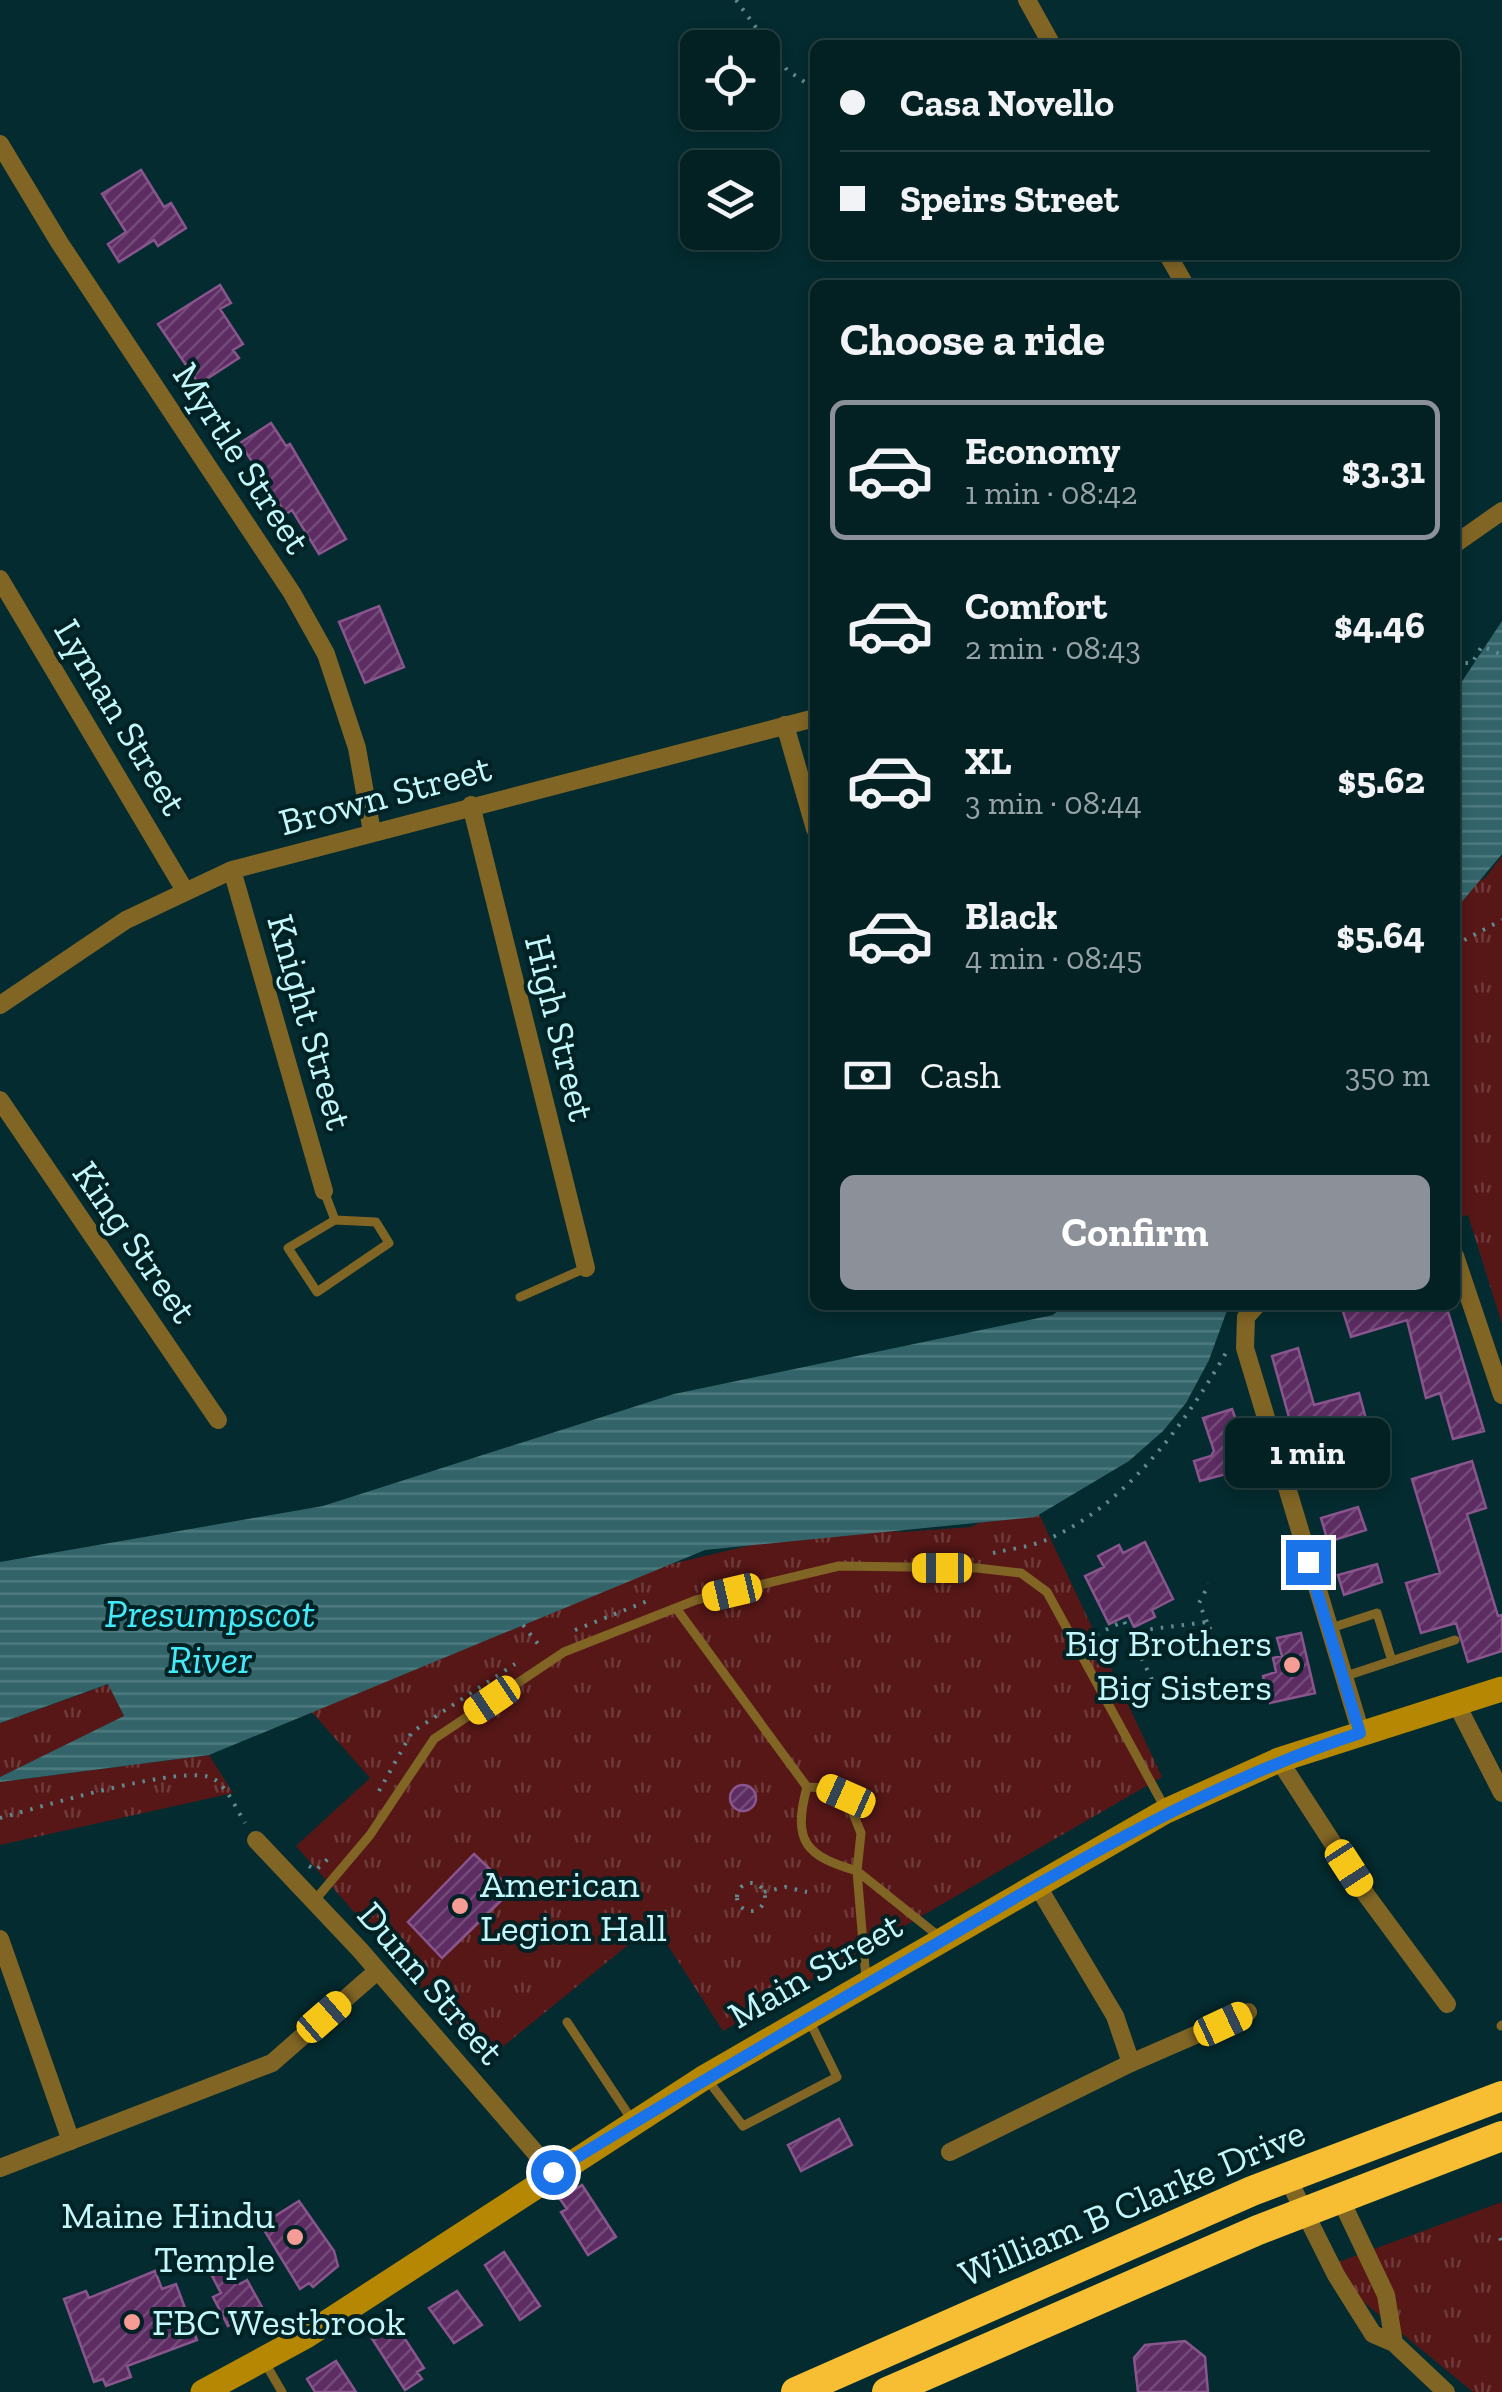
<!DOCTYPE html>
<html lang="en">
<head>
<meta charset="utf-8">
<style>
  :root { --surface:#032023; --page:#0d282b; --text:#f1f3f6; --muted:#97a3a6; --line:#243e41; --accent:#8c9099 }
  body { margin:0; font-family:"Zilla Slab",serif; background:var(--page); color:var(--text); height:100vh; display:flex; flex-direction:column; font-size:38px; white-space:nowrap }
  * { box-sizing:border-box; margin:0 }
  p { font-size:32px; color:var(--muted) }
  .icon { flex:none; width:55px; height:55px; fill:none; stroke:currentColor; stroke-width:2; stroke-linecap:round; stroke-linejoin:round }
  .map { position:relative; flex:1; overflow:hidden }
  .drawer { position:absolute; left:810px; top:280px; width:650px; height:1030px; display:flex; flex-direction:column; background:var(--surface); border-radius:15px; box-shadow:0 5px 15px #0003,0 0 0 2px var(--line) }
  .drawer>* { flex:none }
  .guide { position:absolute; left:810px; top:40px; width:650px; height:220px; border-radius:15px; box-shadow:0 5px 15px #0003,0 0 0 2px var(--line); display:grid; align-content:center; height:220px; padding:0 30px; background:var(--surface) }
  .tools { position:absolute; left:680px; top:30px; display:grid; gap:20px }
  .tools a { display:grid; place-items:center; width:100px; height:100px; border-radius:15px; background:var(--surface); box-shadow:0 5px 15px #0003,0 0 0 2px var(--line); font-size:50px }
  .end { position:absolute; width:45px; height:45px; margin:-22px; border:12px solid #1a73e8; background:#fff; box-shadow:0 0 0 5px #fff }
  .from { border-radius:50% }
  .bubble { position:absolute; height:70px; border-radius:15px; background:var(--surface); box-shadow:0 5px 15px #0003,0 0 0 2px var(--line); font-size:32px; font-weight:700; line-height:70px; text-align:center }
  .car { position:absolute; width:30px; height:60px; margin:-30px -15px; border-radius:12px; box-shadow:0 0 8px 2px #0007; background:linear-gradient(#f5c518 24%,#345 0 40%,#f5c518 0 76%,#345 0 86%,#f5c518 0) }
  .guide b { display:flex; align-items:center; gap:35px; height:95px; font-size:38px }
  .guide b+b { border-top:2px solid var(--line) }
  .guide i { width:25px; height:25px; background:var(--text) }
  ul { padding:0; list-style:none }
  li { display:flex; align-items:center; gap:30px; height:140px; margin:0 20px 15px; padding:0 10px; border:5px solid transparent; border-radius:15px }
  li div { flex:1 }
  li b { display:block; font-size:38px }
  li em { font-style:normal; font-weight:700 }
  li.on { border-color:var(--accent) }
  li>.icon { width:90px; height:90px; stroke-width:1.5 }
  h2 { padding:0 30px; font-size:45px; line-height:120px }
  .pay { display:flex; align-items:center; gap:25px; height:110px; padding:0 30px; font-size:38px }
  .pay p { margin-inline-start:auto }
  .primary-button { display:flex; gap:20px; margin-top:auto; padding:20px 30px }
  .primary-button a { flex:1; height:115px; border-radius:15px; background:var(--accent); color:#fff; font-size:40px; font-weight:700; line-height:115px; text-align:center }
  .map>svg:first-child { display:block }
  .park { fill:url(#park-tufts) }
  .water { fill:url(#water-rules) }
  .building { fill:url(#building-hatch); stroke:#89558d; stroke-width:2.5 }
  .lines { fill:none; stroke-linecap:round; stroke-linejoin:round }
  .path { stroke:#5f8c91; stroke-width:4; stroke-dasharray:2.5 8; stroke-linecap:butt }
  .lane { stroke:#816525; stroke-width:9 }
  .street { stroke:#816525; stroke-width:18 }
  .secondary { stroke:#b58702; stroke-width:25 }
  .highway { stroke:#f7be34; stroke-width:30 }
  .route { stroke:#1a73e8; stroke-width:12 }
  .poi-dot { fill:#f59c95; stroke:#002225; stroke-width:4 }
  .labels { text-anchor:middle; stroke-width:8; stroke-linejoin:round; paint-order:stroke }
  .street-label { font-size:38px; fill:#c3f7fc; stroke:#002225 }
  .poi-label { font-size:38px; fill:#c3f7fc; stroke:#002225; text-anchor:end }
  .water-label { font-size:40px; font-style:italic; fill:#43eaf9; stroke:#002225 }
</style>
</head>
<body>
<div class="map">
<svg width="1502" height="2392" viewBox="0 0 1502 2392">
  <defs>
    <pattern id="park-tufts" width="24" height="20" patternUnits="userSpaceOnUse" patternTransform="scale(2.5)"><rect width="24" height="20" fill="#571717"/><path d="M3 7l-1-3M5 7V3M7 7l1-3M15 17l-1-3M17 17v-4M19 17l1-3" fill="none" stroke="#6e3a3a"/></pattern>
    <pattern id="water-rules" width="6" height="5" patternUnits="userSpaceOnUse" patternTransform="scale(2.5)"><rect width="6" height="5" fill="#326469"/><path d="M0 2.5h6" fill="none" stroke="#4e7b7f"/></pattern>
    <pattern id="building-hatch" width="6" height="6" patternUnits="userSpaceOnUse" patternTransform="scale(2.5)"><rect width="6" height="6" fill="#5d2c62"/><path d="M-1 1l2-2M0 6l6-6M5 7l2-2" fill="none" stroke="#734b79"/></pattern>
  </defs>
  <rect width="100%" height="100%" fill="#042b2f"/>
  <path class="park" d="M1502 856V1324L1468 1215 1455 1218V893L1485 878Z
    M1031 1497 1162 1777 723 2031 654 1924 485 2061 296 1846 370 1778 302 1701 646 1570 828 1527 903 1532 971 1527Z
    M109 1684 124 1717 0 1777V1723Z
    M209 1755 233 1793 0 1845V1782Z
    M1502 2202V2392H1473L1322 2268Z"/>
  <path class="water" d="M1502 621V854L1455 910V692Z
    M1064 1305H1229L1209 1360 1186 1403 1163 1431 1129 1461 1035 1517 705 1550 209 1755 0 1782V1777L124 1716 108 1684 0 1723V1562L323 1506 674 1394 1053 1315Z"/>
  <path class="building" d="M141 170 164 207 171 203 186 228 158 246 154 240 119 262 108 244 126 232 102 194Z
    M220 285 231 303 220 309 243 344 233 350 239 358 199 384 158 324Z
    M271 423 286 446 290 444 346 539 319 554 292 510 286 514 240 443Z
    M379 606 404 667 365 683 339 622Z
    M1341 1305H1446L1484 1431 1453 1439 1440 1393 1426 1398 1407 1320 1351 1337Z
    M1298 1348 1314 1405 1359 1393 1366 1419 1333 1428 1344 1464 1322 1471 1310 1434 1295 1439 1272 1356Z
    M1232 1409 1253 1467 1200 1481 1194 1461 1211 1456 1214 1451 1203 1418Z
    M1472 1461 1486 1508 1467 1514 1498 1616 1502 1615V1651L1468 1662 1456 1623 1421 1633 1406 1583 1440 1573 1412 1479Z
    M1358 1507 1366 1530 1328 1542 1321 1518Z
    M1145 1542 1173 1599 1152 1610 1155 1617 1134 1627 1128 1615 1109 1624 1085 1576 1104 1567 1098 1556 1119 1545 1123 1553Z
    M1377 1564 1382 1582 1344 1595 1338 1575Z
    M1301 1633 1315 1693 1270 1703 1263 1676 1276 1672 1273 1658 1282 1656 1277 1638Z
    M730 1798a13 13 0 1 1 26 0a13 13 0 1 1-26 0Z
    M474 1854 512 1890 442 1958 408 1922Z
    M839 2119 852 2145 801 2171 788 2145Z
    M582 2185 616 2237 588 2255 561 2212 567 2209 560 2199Z
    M299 2201 334 2251 338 2266 313 2287 309 2283 300 2289 261 2225Z
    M504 2252 540 2306 520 2320 485 2265Z
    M228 2262 240 2284 247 2280 262 2307 228 2326 213 2297 221 2293 210 2272Z
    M155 2271 162 2289 176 2284 197 2340 127 2366 131 2377 106 2386 103 2379 94 2382 64 2299 86 2291 89 2298Z
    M457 2291 482 2325 454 2343 429 2308Z
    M394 2322 424 2368 417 2372 422 2379 405 2390 371 2337Z
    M1185 2341 1205 2357 1208 2392H1138L1134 2358 1145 2345Z
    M336 2361 356 2392H315L307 2379Z"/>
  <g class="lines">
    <path class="path" d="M736 0 787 70 815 89
      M1455 663H1472L1482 646 1502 655
      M1455 945 1502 920
      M993 1553C1010 1549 1030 1547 1046 1540 1126 1506 1185 1424 1227 1351
      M1207 1622 1199 1603 1209 1584
      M523 1625 542 1649
      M575 1630 650 1600
      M1128 1630 1155 1686
      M1087 1639 1124 1621 1128 1630 1136 1631 1207 1622 1219 1649 1213 1658
      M379 1791 412 1732 515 1664
      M0 1818C37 1808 187 1762 214 1779 227 1787 237 1810 245 1823
      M309 1866 316 1870 329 1858
      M737 1897a14 14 0 1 1 28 0a14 14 0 1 1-28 0Z
      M764 1892 785 1887 807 1892
      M1500 2238 1502 2243"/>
    <path class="lane" d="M324 1191 335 1220 288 1248 317 1292 389 1243 376 1222 335 1220
      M520 1297 586 1268
      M676 1608 807 1787 827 1788 846 1796 861 1833 857 1871 941 1938
      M1328 1629 1377 1613 1392 1661
      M1343 1677 1455 1640
      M807 1787C792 1842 806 1856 857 1871L866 1979
      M315 1900 370 1835 434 1739 564 1652 696 1600 839 1566 977 1568 1021 1573 1047 1592 1165 1808
      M567 2022 632 2120
      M1501 2026 1502 2025
      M706 2078 743 2126 837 2077 809 2020
      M264 2361 282 2392"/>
    <path class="street" d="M1027 0 1052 45
      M0 144 59 242 292 593 326 654 357 748 372 832
      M1168 255 1185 285
      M1455 544 1502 511
      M0 579 184 889
      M785 725 815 829
      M471 805 586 1268
      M232 870 324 1191
      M0 1005 126 920 232 870 815 718
      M0 1100 218 1420
      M1455 1256 1502 1395
      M1257 1305 1246 1317 1245 1348 1361 1733
      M1456 1703 1502 1793
      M1279 1760 1367 1896 1447 2004
      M256 1840 360 1950 553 2173
      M1037 1885 1115 2016 1131 2063
      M0 1939 71 2141
      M950 2152 1131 2063 1248 2012
      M0 2168 272 2063 376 1972
      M1287 2177 1336 2275 1373 2334 1394 2343 1446 2392
      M1340 2198 1386 2295 1394 2343"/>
    <path class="secondary" d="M203 2392 306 2336 705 2077 1166 1811 1279 1760 1502 1689"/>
    <path class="highway" d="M796 2392 1252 2191 1502 2096
      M887 2392 1258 2230 1502 2136"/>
  </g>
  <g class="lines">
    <path class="route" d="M553 2172C676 2096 801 2023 926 1950 1067 1867 1204 1784 1360 1733L1308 1562"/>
  </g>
  <g class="poi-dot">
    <circle cx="1292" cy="1665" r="10"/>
    <circle cx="460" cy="1906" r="10"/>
    <circle cx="295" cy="2237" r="10"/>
    <circle cx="132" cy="2322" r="10"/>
  </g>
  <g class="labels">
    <g class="street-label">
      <text transform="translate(242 458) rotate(57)" y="13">Myrtle Street</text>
      <text transform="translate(121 717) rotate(59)" y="13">Lyman Street</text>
      <text transform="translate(385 795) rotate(-15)" y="13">Brown Street</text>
      <text transform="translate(310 1022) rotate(74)" y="13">Knight Street</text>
      <text transform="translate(560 1028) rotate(76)" y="13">High Street</text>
      <text transform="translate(135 1242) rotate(55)" y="13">King Street</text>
      <text transform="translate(815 1970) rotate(-30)" y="13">Main Street</text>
      <text transform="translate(431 1983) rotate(49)" y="13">Dunn Street</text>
      <text transform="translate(1132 2203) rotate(-23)" y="13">William B Clarke Drive</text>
    </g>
    <g class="poi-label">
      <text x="1272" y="1656">Big Brothers<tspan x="1272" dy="44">Big Sisters</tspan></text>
      <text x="480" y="1897" text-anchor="start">American<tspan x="480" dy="44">Legion Hall</tspan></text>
      <text x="275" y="2228">Maine Hindu<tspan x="275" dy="44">Temple</tspan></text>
      <text x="152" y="2335" text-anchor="start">FBC Westbrook</text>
    </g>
    <g class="water-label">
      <text x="210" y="1627">Presumpscot<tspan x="210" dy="46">River</tspan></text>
    </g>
  </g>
</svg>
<div class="tools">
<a><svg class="icon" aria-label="locate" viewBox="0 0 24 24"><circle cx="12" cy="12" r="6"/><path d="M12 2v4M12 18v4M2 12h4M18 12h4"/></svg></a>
<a><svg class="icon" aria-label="layers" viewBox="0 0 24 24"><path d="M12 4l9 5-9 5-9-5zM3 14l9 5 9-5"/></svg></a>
</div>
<i class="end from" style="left:553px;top:2172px"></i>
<i class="end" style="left:1308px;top:1562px"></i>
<div class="bubble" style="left:1225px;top:1418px;width:165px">1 min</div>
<i class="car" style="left:942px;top:1568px;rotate:270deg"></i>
<i class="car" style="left:732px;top:1592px;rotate:257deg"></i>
<i class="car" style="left:492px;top:1700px;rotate:236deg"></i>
<i class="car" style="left:846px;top:1796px;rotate:294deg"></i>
<i class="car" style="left:1349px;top:1868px;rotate:147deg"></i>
<i class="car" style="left:324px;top:2017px;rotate:49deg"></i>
<i class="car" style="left:1223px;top:2024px;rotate:65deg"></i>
<div class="guide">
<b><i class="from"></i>Casa Novello</b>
<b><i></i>Speirs Street</b>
</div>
<section class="drawer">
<h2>Choose a ride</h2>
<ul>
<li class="on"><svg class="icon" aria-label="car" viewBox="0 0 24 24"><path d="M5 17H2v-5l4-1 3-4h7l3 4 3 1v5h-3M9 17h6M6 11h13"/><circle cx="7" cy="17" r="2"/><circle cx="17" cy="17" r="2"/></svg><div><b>Economy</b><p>1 min · 08:42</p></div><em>$3.31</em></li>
<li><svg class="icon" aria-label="car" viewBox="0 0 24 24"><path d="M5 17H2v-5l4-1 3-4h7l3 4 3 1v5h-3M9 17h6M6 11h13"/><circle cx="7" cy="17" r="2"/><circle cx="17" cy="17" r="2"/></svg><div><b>Comfort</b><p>2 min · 08:43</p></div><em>$4.46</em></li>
<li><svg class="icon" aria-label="car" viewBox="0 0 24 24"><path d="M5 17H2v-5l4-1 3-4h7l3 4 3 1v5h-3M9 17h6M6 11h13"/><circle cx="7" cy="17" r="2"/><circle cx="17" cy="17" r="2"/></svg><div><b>XL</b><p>3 min · 08:44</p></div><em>$5.62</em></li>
<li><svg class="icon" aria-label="car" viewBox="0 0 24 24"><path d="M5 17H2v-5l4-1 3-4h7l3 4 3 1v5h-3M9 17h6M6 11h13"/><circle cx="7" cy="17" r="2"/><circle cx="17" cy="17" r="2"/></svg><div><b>Black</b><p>4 min · 08:45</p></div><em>$5.64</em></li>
</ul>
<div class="pay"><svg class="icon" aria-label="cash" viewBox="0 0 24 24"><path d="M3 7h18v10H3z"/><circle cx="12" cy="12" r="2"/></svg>Cash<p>350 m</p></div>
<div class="primary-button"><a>Confirm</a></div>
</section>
</div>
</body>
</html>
